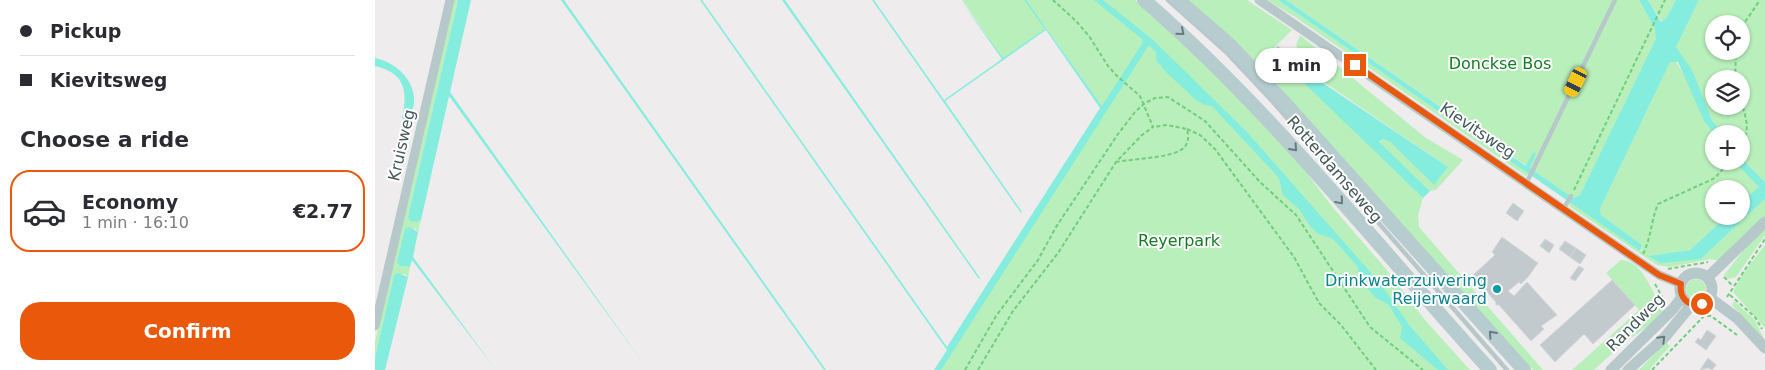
<!DOCTYPE html>
<html lang="en">
<head>
<meta charset="utf-8">
<style>
  :root { --surface:#fff; --page:#f2f2f3; --text:#2b2b33; --muted:#7c7c81; --line:#e1e1e2; --accent:#ea580c }
  body { margin:0; font-family:"DejaVu Sans",sans-serif; background:var(--page); color:var(--text); height:100vh; display:flex; flex-direction:column; font-size:19px; white-space:nowrap }
  * { box-sizing:border-box; margin:0 }
  p { font-size:16px; color:var(--muted) }
  .icon { flex:none; width:28px; height:28px; fill:none; stroke:currentColor; stroke-width:2; stroke-linecap:round; stroke-linejoin:round }
  .map { position:relative; flex:1; overflow:hidden }
  .panel { display:flex; flex-direction:column; background:var(--surface); width:375px }
  .panel>* { flex:none }
  .top-card { display:grid; align-content:center; height:110px; padding:0 20px; background:var(--surface) }
  .tools { position:absolute; left:1330px; top:15px; display:grid; gap:10px }
  .tools a { display:grid; place-items:center; width:45px; height:45px; border-radius:50%; background:var(--surface); box-shadow:0 1px 4px #0004; font-size:25px }
  .end { position:absolute; width:22px; height:22px; margin:-11px; border:6px solid #ea580c; background:#fff; box-shadow:0 0 0 2px #fff }
  .from { border-radius:50% }
  .bubble { position:absolute; height:35px; border-radius:18px; background:var(--surface); box-shadow:0 1px 4px #0004; font-size:16px; font-weight:600; line-height:35px; text-align:center }
  .car { position:absolute; width:15px; height:30px; margin:-15px -8px; border-radius:6px; box-shadow:0 0 4px 1px #0007; background:linear-gradient(#f5c518 24%,#345 0 40%,#f5c518 0 76%,#345 0 86%,#f5c518 0) }
  .top-card b { display:flex; align-items:center; gap:18px; height:48px; font-size:19px }
  .top-card b+b { border-top:1px solid var(--line) }
  .top-card i { width:12px; height:12px; background:var(--text) }
  ul { padding:0; list-style:none }
  li { display:flex; align-items:center; gap:15px; height:82px; margin:0 10px 8px; padding:0 10px; border:2px solid transparent; border-radius:20px }
  li div { flex:1 }
  li b { display:block; font-size:19px }
  li em { font-style:normal; font-weight:600 }
  li.active { border-color:var(--accent) }
  li>.icon { width:45px; height:45px; stroke-width:1.5 }
  h2 { padding:0 20px; font-size:22px; line-height:60px }
  .primary-button { display:flex; gap:10px; margin-top:auto; padding:10px 20px }
  .primary-button a { flex:1; height:58px; border-radius:20px; background:var(--accent); color:#fff; font-size:20px; font-weight:600; line-height:58px; text-align:center }
  main { display:flex; flex:1; min-height:0 }
  .map>svg:first-child { display:block }
  .green { fill:#b8efba; fill-rule:evenodd }
  .water { fill:#84eddd }
  .building { fill:#c3cacd; stroke:#d0d6d8 }
  .lines { fill:none; stroke-linecap:round; stroke-linejoin:round }
  .path { stroke:#70ce7d; stroke-width:2; stroke-dasharray:4 2.5; stroke-linecap:butt }
  .service { stroke:#b7c8ca; stroke-width:4.5 }
  .minor { stroke:#b7c8ca; stroke-width:9 }
  .tertiary { stroke:#b7c8ca; stroke-width:11 }
  .secondary { stroke:#b7cccf; stroke-width:14 }
  .oneway { stroke:#667b7d }
  .oneway2 { stroke:#667a7c }
  .route { stroke:#ea580c; stroke-width:6 }
  .culture-dot { fill:#0f9aa8; stroke:#fff; stroke-width:2 }
  .labels { text-anchor:middle; stroke-width:4; stroke-linejoin:round; paint-order:stroke }
  .park-label { font-size:16px; fill:#147c22; stroke:#fff }
  .street-label { font-size:16px; fill:#44585a; stroke:#fff }
  .culture-label { font-size:16px; fill:#0d838f; stroke:#fff; text-anchor:end }
</style>
</head>
<body>
<main>
<section class="panel">
<div class="top-card">
<b><i class="from"></i>Pickup</b>
<b><i></i>Kievitsweg</b>
</div>
<h2>Choose a ride</h2>
<ul>
<li class="active"><svg class="icon" aria-label="car" viewBox="0 0 24 24"><path d="M5 17H2v-5l4-1 3-4h7l3 4 3 1v5h-3M9 17h6M6 11h13"/><circle cx="7" cy="17" r="2"/><circle cx="17" cy="17" r="2"/></svg><div><b>Economy</b><p>1 min · 16:10</p></div><em>€2.77</em></li>
</ul>
<div class="primary-button"><a>Confirm</a></div>
</section>
<div class="map">
<svg width="1390" height="370" viewBox="0 0 1390 370">
  <rect width="100%" height="100%" fill="#efeced"/>
  <path class="green" d="M79 0H83L33 217 42 222 46 220 43 232 40 228 25 266 35 267 33 277 30 274 19 275 0 358V342Z
    M587 0H760L785 21 911 146 959 209 1011 269 1050 320 1095 370H565L735 104 727 106 667 22 670 29 628 59Z
    M811 0H872L917 30 890 57 915 83 933 63 921 46 925 35 1051 138 1088 160 1061 190 1055 191 1004 143 1008 139 1015 142 1059 185 1073 167 937 74 924 77 1048 198 1043 215 1044 227 1168 370H1158L1045 245Z
    M892 0H903L1154 173 1151 176 920 17Z
    M911 0H1264L1280 29 1282 39 1205 195 1198 198 1155 168 1160 153 1158 152 1152 166Z
    M1273 0H1301L1292 17 1287 22Z
    M1324 0H1390V182L1366 158V134H1347L1341 127 1301 47ZM1339 24H1366V51H1339ZM1339 79H1366V106H1339Z
    M1300 60 1316 87 1329 121 1339 134V161H1362L1384 187 1366 202V189H1339V216H1352L1315 250 1274 256 1326 259 1390 199V219L1343 261 1336 259 1295 267 1282 265 1194 206 1195 202 1266 251 1267 245 1226 215 1225 209 1295 62Z
    M1390 228V235L1361 277 1353 279 1349 275 1372 246Z
    M1390 245V328L1358 292 1367 275Z
    M1246 260C1269 261 1276 293 1288 307L1287 310 1291 313 1245 346 1219 370H1197L1264 310 1231 273Z
    M1311 289a10 10 0 1 1 20 0a10 10 0 1 1-20 0Z
    M1359 301 1380 320 1390 341 1357 305Z
    M1291 342 1295 346 1274 370H1264Z"/>
  <path class="water" d="M83 0H96L75 92 273 370 74 96 46 220 42 222 35 221 33 217Z
    M186 0H189L451 370H449Z
    M325 0H327L572 347 725 108 671 30 570 101 647 212 646 213 497 0H499L569 100 627 59 585 0 628 58 670 29 649 0H651L727 106 768 42 767 39 719 0H728L777 39 871 131 1005 283 1035 326 1073 370H1063L1025 338 1027 327 1014 305 1001 298 985 280 983 267 958 239 942 233 935 226 924 209 908 195 904 178 837 106 830 105 821 100 791 72 781 60V52L774 45 566 370H559L572 350Z
    M407 0H410L605 278 604 279Z
    M903 0H911L1151 166 1158 152 1161 153 1155 168 1198 198 1205 195 1281 39 1280 29 1264 0H1273L1286 22 1292 17 1301 0H1324L1301 47 1317 70 1337 120 1347 134H1339L1329 121 1303 62H1295L1225 209 1226 215 1267 245 1265 251Z
    M0 58C29 64 51 94 32 121L27 118C33 91 30 73 0 66Z
    M930 71 1073 167 1059 185 1015 142 1008 139 1004 142 1055 191 1048 198 928 82 924 77Z
    M1366 158 1390 182V199L1326 259 1286 263 1273 256 1315 250 1352 216H1366V202L1384 187 1361 163 1366 161Z
    M34 227 43 232 38 257 121 370 37 260 35 267 25 266 22 262 30 229Z
    M23 273 33 277 10 370H0V358L19 275Z"/>
  <path class="building" d="M903 46 923 67 913 77 892 57Z
    M1138 203 1149 211 1142 221 1131 213Z
    M1127 237 1163 263 1153 277 1146 284 1144 282 1133 291 1139 296 1152 282 1182 315 1166 326 1169 329 1156 341 1124 305H1121V302L1097 276 1120 255 1117 252Z
    M1170 239 1179 245 1174 253 1165 246Z
    M1190 241 1201 248 1195 257 1184 249Z
    M1201 248 1211 255 1205 264 1195 257Z
    M1204 266 1209 269 1200 281 1195 278Z
    M1237 280 1260 305 1218 344 1209 334 1180 362 1165 345Z
    M1332 330 1341 336 1331 350 1320 342 1323 338 1326 340Z
    M1333 358 1341 365 1337 370 1333 368 1325 370Z"/>
  <g class="lines">
    <path class="path" d="M1366 34 1370 22 1385 0
      M1360 79 1361 51
      M1366 101C1371 118 1376 130 1366 146
      M812 129 825 135 840 149 919 257 944 303 966 325 1001 370
      M741 162C757 159 793 158 806 150 814 145 814 137 812 129L792 125 778 127
      M1199 190 1290 0
      M1268 254C1276 238 1276 221 1283 204L1340 178 1355 161
      M1293 269 1333 262
      M1349 277 1358 286
      M1280 284 1290 302
      M1355 295 1380 317 1387 329
      M1352 297 1390 239
      M590 370 621 316 663 260 681 227 743 134 760 112 770 103 780 98 793 97 830 121 885 182 921 215 995 327 1048 370
      M603 370 638 311 683 253 741 162 767 135 778 127 765 96 742 76 733 66 714 36 701 21 678 0
      M1277 370 1329 316H1336L1362 335"/>
    <path class="service" d="M793 0 851 52 898 102 1132 370
      M1152 182 1240 0
      M1189 208 1196 196"/>
    <path class="minor" d="M884 0 1284 275 1306 284
      M0 326 75 0"/>
    <path class="tertiary" d="M1305 289a16 16 0 1 1 32 0a16 16 0 1 1-32 0Z
      M1333 277 1390 222
      M1335 298 1362 318 1390 348
      M1236 370 1298 309 1307 297
      M1253 370 1290 337 1317 304"/>
    <path class="secondary" d="M769 0C897 111 1001 245 1115 370
      M803 0 854 44 907 100 1149 370"/>
  </g>
  <defs><path id="oneway-chevron" d="M-2-3.5L2.5 0L-2 3.5" fill="none" stroke-width="1.6" stroke-linecap="round" stroke-linejoin="round" transform="scale(1.25)"/></defs>
  <g class="oneway">
    <use href="#oneway-chevron" transform="translate(806 32) rotate(41)"/>
    <use href="#oneway-chevron" transform="translate(919 148) rotate(48)"/>
    <use href="#oneway-chevron" transform="translate(965 201) rotate(49)"/>
    <use href="#oneway-chevron" transform="translate(1117 334) rotate(-132)"/>
  </g>
  <use class="oneway2" href="#oneway-chevron" transform="translate(1287 339) rotate(-45)"/>
  <g class="lines">
    <path class="route" d="M980 65 1284 275 1306 284C1304 298 1313 307 1327 304"/>
  </g>
  <circle class="culture-dot" cx="1122" cy="289" r="5"/>
  <g class="labels">
    <g class="park-label">
      <text x="1125" y="69">Donckse Bos</text>
      <text x="804" y="246">Reyerpark</text>
    </g>
    <g class="street-label">
      <text transform="translate(1103 130) rotate(34)" y="6">Kievitsweg</text>
      <text transform="translate(26 145) rotate(-77)" y="6">Kruisweg</text>
      <text transform="translate(960 169) rotate(49)" y="6">Rotterdamseweg</text>
      <text transform="translate(1260 322) rotate(-45)" y="6">Randweg</text>
    </g>
    <g class="culture-label">
      <text x="1112" y="286">Drinkwaterzuivering<tspan x="1112" dy="18">Reijerwaard</tspan></text>
    </g>
  </g>
</svg>
<div class="tools">
<a><svg class="icon" aria-label="locate" viewBox="0 0 24 24"><circle cx="12" cy="12" r="6"/><path d="M12 2v4M12 18v4M2 12h4M18 12h4"/></svg></a>
<a><svg class="icon" aria-label="layers" viewBox="0 0 24 24"><path d="M12 4l9 5-9 5-9-5zM3 14l9 5 9-5"/></svg></a>
<a>+</a>
<a>−</a>
</div>
<i class="end from" style="left:1327px;top:304px"></i>
<i class="end" style="left:980px;top:65px"></i>
<div class="bubble" style="left:880px;top:48px;width:82px">1 min</div>
<i class="car" style="left:1201px;top:82px;rotate:206deg"></i>
</div>
</main>
</body>
</html>
